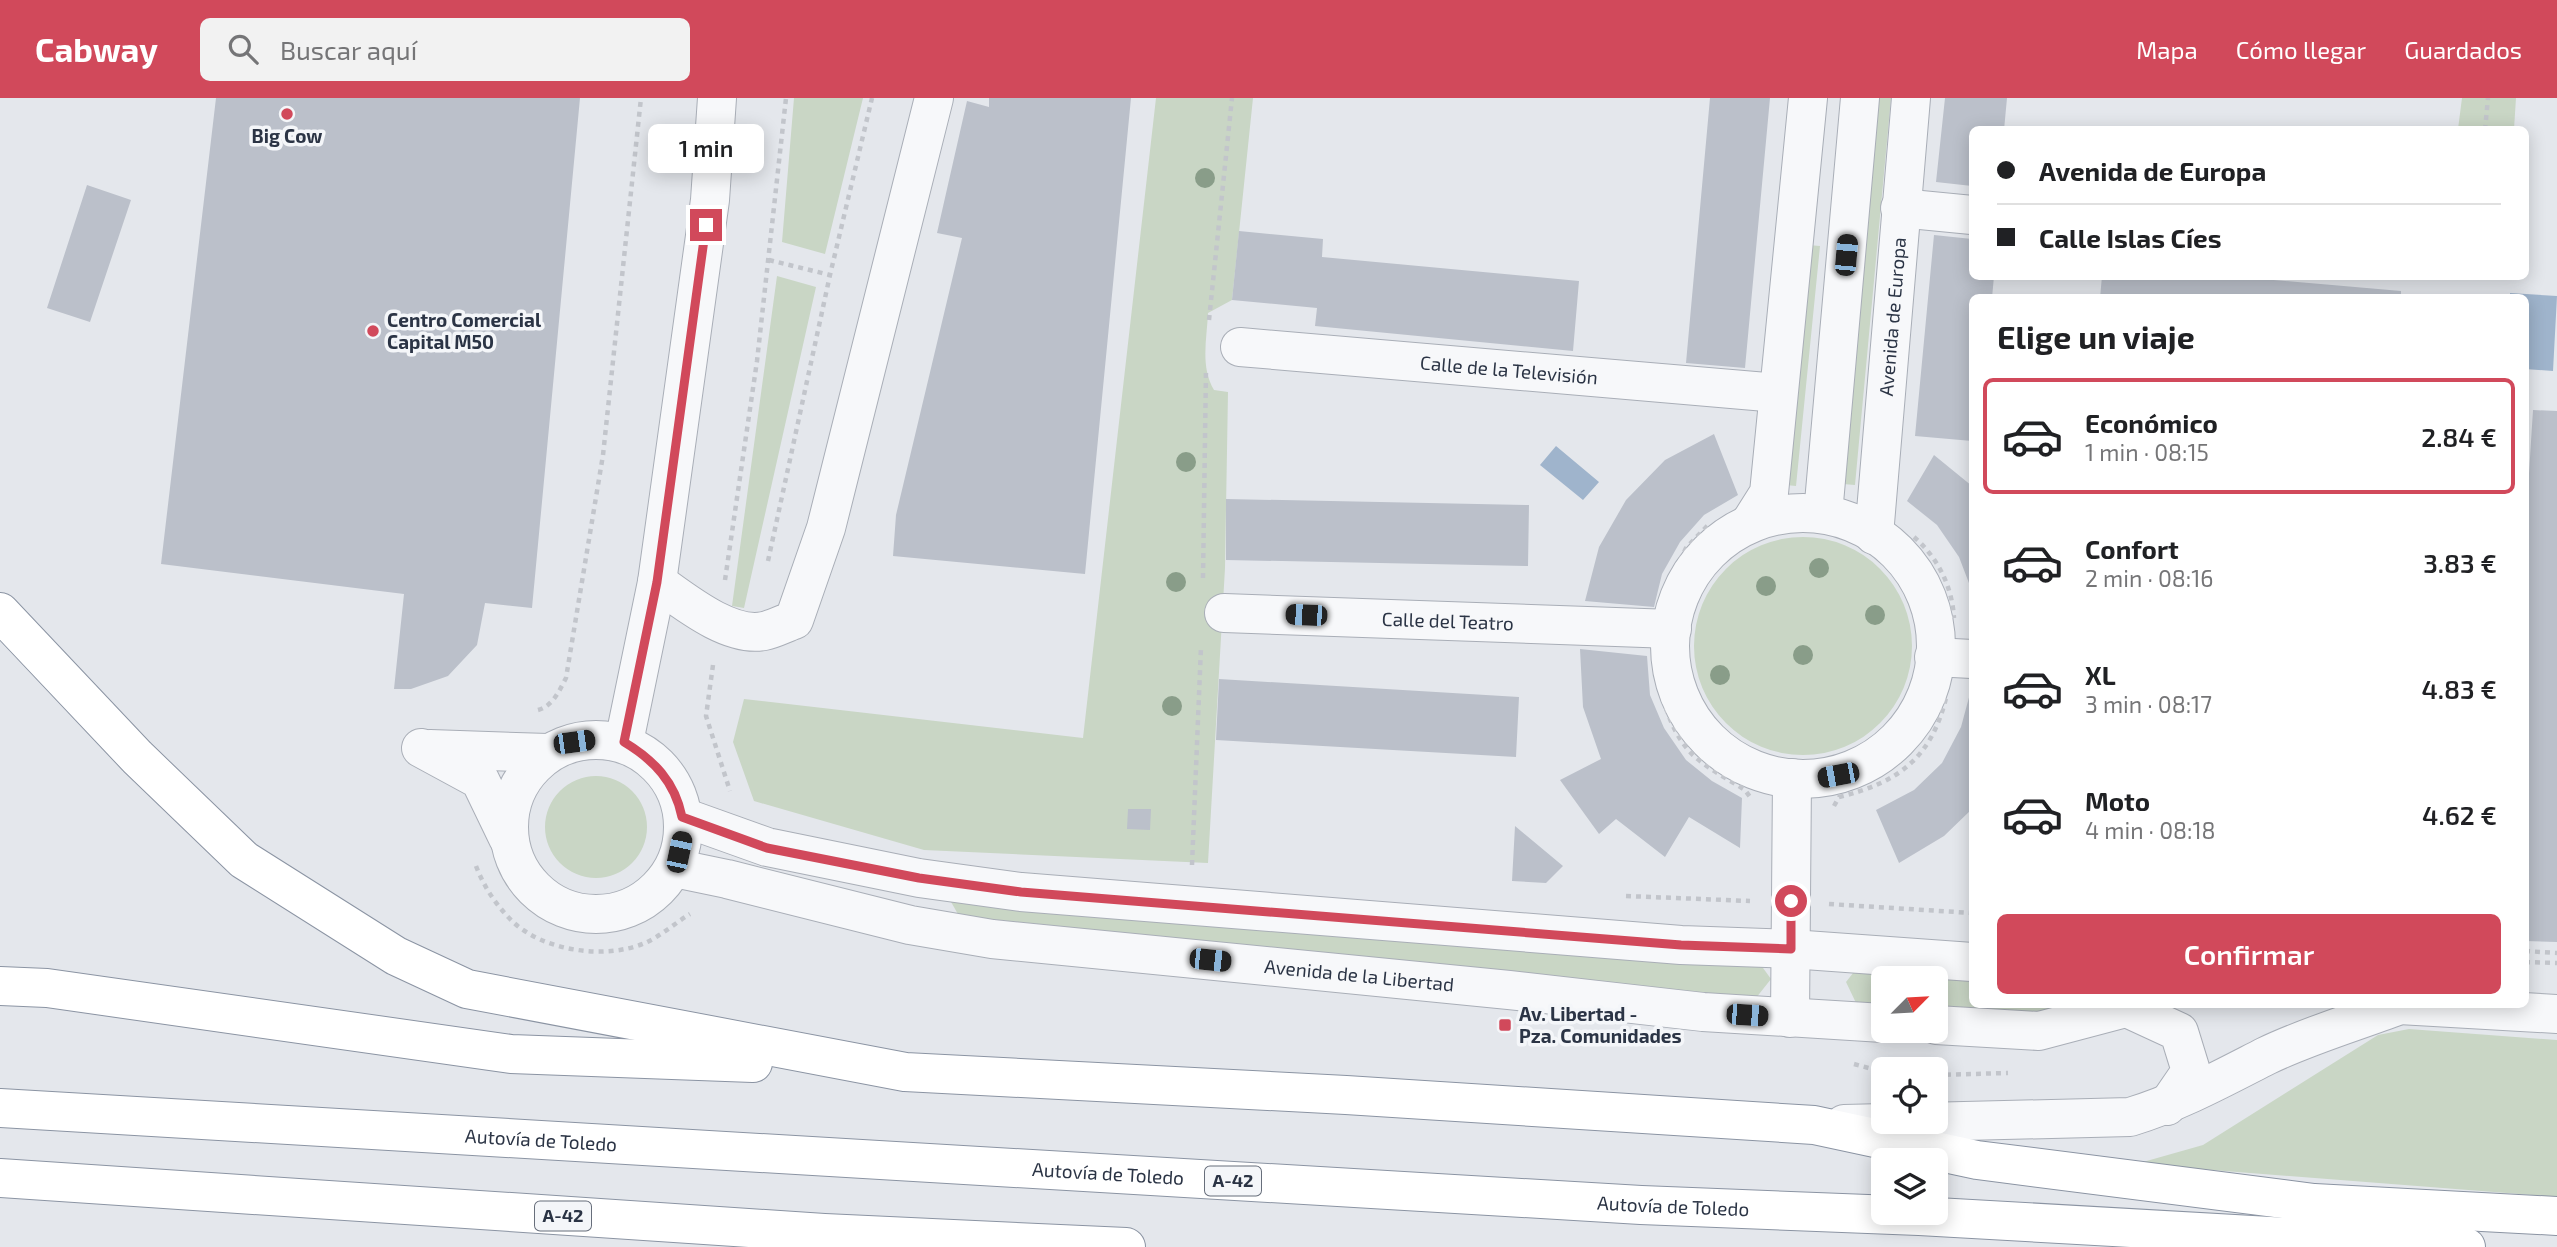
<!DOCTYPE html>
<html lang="es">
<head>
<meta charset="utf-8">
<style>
  :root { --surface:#fff; --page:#f2f2f2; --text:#202124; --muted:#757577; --line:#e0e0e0; --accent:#d1495b }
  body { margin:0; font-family:"Exo 2",sans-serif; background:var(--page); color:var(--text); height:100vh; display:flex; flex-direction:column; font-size:26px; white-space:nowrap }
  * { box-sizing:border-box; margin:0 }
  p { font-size:23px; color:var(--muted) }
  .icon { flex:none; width:38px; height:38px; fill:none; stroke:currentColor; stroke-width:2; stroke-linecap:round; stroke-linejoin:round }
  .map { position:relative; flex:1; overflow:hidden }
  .sheet { position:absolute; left:1969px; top:196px; width:560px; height:714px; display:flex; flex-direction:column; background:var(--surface); border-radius:10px; box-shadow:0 4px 18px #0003 }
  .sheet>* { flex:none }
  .hud { position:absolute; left:1969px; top:28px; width:560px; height:154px; border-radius:10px; box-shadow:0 4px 18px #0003; display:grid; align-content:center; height:154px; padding:0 28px; background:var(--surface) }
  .needle { width:46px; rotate:66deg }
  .controls { position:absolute; left:1871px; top:868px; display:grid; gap:14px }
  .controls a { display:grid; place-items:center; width:77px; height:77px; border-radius:10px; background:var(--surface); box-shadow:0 4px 18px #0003; font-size:35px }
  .end { position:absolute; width:32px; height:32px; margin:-16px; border:9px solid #d1495b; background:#fff; box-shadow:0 0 0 4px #fff }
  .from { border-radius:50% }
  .bubble { position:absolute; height:49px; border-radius:10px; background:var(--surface); box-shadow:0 4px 18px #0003; font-size:23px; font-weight:600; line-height:49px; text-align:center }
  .car { position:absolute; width:21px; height:42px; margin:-21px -10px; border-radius:9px; box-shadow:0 0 5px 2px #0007; background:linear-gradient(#222 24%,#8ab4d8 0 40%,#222 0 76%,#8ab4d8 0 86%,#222 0) }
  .hud b { display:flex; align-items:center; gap:24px; height:66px; font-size:26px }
  .hud b+b { border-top:2px solid var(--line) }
  .hud i { width:18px; height:18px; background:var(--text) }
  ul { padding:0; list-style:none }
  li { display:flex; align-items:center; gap:21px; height:116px; margin:0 14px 10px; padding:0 14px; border:4px solid transparent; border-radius:10px }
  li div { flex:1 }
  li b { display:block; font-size:26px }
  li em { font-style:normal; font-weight:600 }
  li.on { border-color:var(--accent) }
  li>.icon { width:63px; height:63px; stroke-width:1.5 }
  h2 { padding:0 28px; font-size:32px; line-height:84px }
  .primary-button { display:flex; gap:14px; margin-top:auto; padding:14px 28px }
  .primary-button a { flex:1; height:80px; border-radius:10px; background:var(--accent); color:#fff; font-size:28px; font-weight:600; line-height:80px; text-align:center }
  header { display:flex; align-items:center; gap:42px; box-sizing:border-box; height:98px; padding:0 35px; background:var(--accent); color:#fff }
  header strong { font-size:33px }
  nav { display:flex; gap:38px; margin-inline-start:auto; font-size:24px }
  .search { width:490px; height:63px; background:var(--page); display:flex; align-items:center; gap:18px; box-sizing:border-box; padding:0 24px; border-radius:10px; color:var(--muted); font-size:26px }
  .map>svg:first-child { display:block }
  .green { fill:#c9d6c5 }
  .water { fill:#9fb4cc }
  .building { fill:#bbc0ca }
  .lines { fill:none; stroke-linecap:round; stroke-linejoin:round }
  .minor-casing { stroke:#a9aeb7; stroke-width:40 }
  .highway-casing { stroke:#8b94a3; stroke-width:40 }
  .path { stroke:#c2c5cb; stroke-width:4.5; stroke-dasharray:5 5; stroke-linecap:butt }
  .minor { stroke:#f7f8fa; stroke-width:38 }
  .highway { stroke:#fff; stroke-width:38 }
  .tree { fill:#899d89 }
  .route { stroke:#d1495b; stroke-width:9 }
  .poi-dot { fill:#d1495b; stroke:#f4f6f9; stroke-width:2.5 }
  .labels { text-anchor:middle; stroke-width:7; stroke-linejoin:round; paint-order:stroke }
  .shield { fill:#f4f6f9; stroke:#676e7b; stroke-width:2 }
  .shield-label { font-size:18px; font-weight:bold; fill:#2b3445 }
  .poi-label { font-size:19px; font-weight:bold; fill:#2b3445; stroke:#f4f6f9; text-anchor:start }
  .street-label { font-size:19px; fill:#2b3445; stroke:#f4f6f9 }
</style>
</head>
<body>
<header>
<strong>Cabway</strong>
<div class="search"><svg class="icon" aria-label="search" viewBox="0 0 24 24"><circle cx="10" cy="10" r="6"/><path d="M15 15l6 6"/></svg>Buscar aquí</div>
<nav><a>Mapa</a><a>Cómo llegar</a><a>Guardados</a></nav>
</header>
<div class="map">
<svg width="2557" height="1149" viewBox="0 0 2557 1149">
  <rect width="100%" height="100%" fill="#e4e7ec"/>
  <path class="green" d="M794 0H863L825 156 782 144Z
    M1156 0H1253L1232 202 1208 215C1207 240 1200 269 1214 292L1228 294 1225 470 1208 765 924 752 754 703 733 644 744 601 1083 640Z
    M1879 0H1891L1855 387 1843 386Z
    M2462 0H2516L2514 31H2458Z
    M1808 147 1820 148 1796 388 1786 387Z
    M777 178 816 189 744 510 732 508Z
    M1694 548a109 109 0 1 1 218 0a109 109 0 1 1-218 0Z
    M545 729a51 51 0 1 1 102 0a51 51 0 1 1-102 0Z
    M946 795 1758 863 1771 881 1756 900 959 818Z
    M1857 870 1972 878V906L2067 907 2034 916 1936 911V880H1883V908L1857 907 1846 884Z
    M2409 931 2557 942V1099L2136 1066 2203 1047 2378 937Z"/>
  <path class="water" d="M2510 195 2557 198 2553 273 2525 271V200L2510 199Z
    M1556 348 1599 384 1583 402 1540 367Z"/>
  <path class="building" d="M216 0H580L532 510 485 505 477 547 448 578 411 591H394L404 496 161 466Z
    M989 0H1131L1085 476 893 458 896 417 962 140 937 135 967 3 989 9Z
    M1710 0H1770L1745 270 1686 265Z
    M1945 0H2007L2004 32H1972V88L1936 84Z
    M87 87 131 102 90 224 47 210Z
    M1239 133 1323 141 1322 159 1579 183 1573 253 1315 228 1317 210 1232 202Z
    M1934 137 1972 141V178H1994L1992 200H1972V343L1915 338Z
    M2102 178H2228L2401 193V200H2100Z
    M2533 312 2557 313V844L2525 843V439Z
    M1714 336 1738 397 1704 417 1680 444 1662 476 1654 509 1585 503 1599 449 1626 402 1665 362Z
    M1934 357 1972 388V493L1959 459 1937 427 1907 403Z
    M1226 401 1529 407 1528 468 1226 462Z
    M1580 551 1647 558 1650 597 1664 630 1686 662 1712 683 1742 700 1740 750 1689 719 1665 759 1616 721 1599 736 1560 682 1601 661 1583 609Z
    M1219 581 1519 599 1516 659 1216 642Z
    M1971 592 1972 711 1944 738 1899 765 1876 712 1914 692 1942 665 1961 629Z
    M1128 711H1151L1150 732 1127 731Z
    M1515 728 1563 768 1546 785 1512 783Z"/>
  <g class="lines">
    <defs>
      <g id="minor">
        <path d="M1900 110 1972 117"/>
        <path id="s1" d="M1240 249 1778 295"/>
        <circle cx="1803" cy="548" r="133"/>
        <path d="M1823 416 1860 0"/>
        <path d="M1750 425 1769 395 1808 0"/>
        <path id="s2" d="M1874 437 1911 0"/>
        <path d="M657 484C684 503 729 540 764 533 774 531 785 525 794 522L826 430 934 0"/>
        <path id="s3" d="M1224 515 1672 531"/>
        <path d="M1934 559 1972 561"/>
        <circle cx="596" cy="729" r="87"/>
        <path d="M624 644 657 484 710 102 717 0"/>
        <path d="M421 650 480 682 508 740"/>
        <path d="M430 651 548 655"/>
        <path d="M683 719 767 749 919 780 1021 794 1681 847 1791 851 1972 864"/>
        <path id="s4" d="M674 770 727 781 910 827 992 841 1509 892 1703 914 1883 925"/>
        <path d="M2382 906 2557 916"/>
        <path d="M2127 910 2179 934 2191 973 2167 1008"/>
        <path d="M1790 920 1792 680"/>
        <path d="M1936 927 2039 933 2141 906"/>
        <path d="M1844 1026 2130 1019C2179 1004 2221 981 2266 958 2307 938 2355 924 2397 908"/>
      </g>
      <g id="highway">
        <path d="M0 514 137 659 244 762 396 858 467 891 905 974 1346 997 1814 1027 1977 1062 2314 1105 2557 1118"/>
        <path d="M0 888 47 890 511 956 753 965"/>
        <path id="s5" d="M0 1010 1641 1107 1919 1118 2466 1149"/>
        <path d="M0 1080 824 1135 1126 1149"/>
      </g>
    </defs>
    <use href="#minor" class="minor-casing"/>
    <use href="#highway" class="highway-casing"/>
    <path class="path" d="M2485 32 2488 0
      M769 162 830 177
      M1209 222 1232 0
      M1914 439C1938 460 1952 488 1954 520
      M768 463 830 177 872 0
      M1203 480 1206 272
      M725 482 757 263 786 0
      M1667 490 1686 450 1710 425
      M713 567 706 618 730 693
      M1658 571C1660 599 1672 637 1693 657 1708 671 1728 681 1745 692L1750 699
      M538 612C553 608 559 593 566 580L603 357 641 0
      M1834 708 1839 699C1897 685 1931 661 1946 600
      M1192 767 1201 549
      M476 768C484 789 496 807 512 823 543 853 605 862 645 845 661 838 675 825 690 816
      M1626 798 1750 803
      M1829 806 1972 815
      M2525 853 2557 855
      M2525 864 2557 865
      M1854 966 1883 974
      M1936 977 2008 975"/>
    <use href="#minor" class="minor"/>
    <use href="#highway" class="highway"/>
  </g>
  <g class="tree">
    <circle cx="1205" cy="80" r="10"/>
    <circle cx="1186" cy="364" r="10"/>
    <circle cx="1819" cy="470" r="10"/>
    <circle cx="1176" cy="484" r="10"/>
    <circle cx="1766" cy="488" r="10"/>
    <circle cx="1875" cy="517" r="10"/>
    <circle cx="1803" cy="557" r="10"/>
    <circle cx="1720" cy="577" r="10"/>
    <circle cx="1172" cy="608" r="10"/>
  </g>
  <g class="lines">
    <path class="route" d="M706 127 657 484 624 644C654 662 675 684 682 719L767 750 919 780 1021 794 1681 847 1791 851V803"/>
  </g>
  <g class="poi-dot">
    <circle cx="287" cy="16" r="7"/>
    <circle cx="373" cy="233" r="7"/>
    <rect x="1498" y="920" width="14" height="14" rx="3.5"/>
  </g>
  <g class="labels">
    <g class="shield">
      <rect x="1205" y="1068.5" width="56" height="29" rx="5"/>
      <rect x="535" y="1103.5" width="56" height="29" rx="5"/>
    </g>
    <g class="shield-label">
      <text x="1233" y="1089">A-42</text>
      <text x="563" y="1124">A-42</text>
    </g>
    <g class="poi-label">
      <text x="287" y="45" text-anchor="middle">Big Cow</text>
      <text x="387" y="229">Centro Comercial<tspan x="387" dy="22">Capital M50</tspan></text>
      <text x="1519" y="923">Av. Libertad -<tspan x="1519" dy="22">Pza. Comunidades</tspan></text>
    </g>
    <g class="street-label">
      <text dy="7" stroke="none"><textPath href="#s2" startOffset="219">Avenida de Europa</textPath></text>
      <text dy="7" stroke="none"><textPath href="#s1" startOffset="270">Calle de la Televisión</textPath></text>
      <text dy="7" stroke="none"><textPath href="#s3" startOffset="224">Calle del Teatro</textPath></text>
      <text dy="7" stroke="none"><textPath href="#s4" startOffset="695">Avenida de la Libertad</textPath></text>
      <text dy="7" stroke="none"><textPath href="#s5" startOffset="542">Autovía de Toledo</textPath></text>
      <text dy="7" stroke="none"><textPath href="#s5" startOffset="1110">Autovía de Toledo</textPath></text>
      <text dy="7" stroke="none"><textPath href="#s5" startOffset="1676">Autovía de Toledo</textPath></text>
    </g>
  </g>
</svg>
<div class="controls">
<a><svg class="needle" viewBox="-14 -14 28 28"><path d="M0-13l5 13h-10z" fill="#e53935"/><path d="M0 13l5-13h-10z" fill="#757577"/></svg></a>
<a><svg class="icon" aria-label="locate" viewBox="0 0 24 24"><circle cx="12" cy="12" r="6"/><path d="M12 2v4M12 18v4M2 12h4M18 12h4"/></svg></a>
<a><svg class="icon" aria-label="layers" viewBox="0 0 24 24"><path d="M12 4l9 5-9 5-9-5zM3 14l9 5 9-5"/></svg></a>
</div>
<i class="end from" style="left:1791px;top:803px"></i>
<i class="end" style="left:706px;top:127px"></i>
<div class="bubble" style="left:648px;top:26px;width:116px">1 min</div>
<i class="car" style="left:1846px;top:157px;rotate:5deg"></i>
<i class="car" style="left:1306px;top:517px;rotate:272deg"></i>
<i class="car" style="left:574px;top:644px;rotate:82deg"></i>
<i class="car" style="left:1838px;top:677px;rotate:259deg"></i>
<i class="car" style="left:679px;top:754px;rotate:12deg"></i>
<i class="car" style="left:1210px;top:862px;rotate:96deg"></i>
<i class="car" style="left:1747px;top:917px;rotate:94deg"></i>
<div class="hud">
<b><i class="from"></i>Avenida de Europa</b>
<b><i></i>Calle Islas Cíes</b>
</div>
<section class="sheet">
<h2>Elige un viaje</h2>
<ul>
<li class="on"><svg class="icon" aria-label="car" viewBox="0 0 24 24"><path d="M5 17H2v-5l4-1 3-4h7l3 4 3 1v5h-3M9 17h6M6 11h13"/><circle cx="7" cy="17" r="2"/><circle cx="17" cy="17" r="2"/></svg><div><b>Económico</b><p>1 min · 08:15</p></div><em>2.84 €</em></li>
<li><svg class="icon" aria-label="car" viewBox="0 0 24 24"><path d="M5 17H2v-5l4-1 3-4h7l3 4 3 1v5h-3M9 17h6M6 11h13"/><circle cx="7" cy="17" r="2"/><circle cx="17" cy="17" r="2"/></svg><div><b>Confort</b><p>2 min · 08:16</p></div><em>3.83 €</em></li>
<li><svg class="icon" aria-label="car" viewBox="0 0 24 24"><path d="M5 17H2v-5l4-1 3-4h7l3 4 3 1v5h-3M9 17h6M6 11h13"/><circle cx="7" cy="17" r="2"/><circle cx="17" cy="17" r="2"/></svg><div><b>XL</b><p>3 min · 08:17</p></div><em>4.83 €</em></li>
<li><svg class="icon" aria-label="car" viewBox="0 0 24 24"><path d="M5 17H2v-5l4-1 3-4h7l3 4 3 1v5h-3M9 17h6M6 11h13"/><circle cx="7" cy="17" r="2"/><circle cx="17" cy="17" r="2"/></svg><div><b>Moto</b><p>4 min · 08:18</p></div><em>4.62 €</em></li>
</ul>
<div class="primary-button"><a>Confirmar</a></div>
</section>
</div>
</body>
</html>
